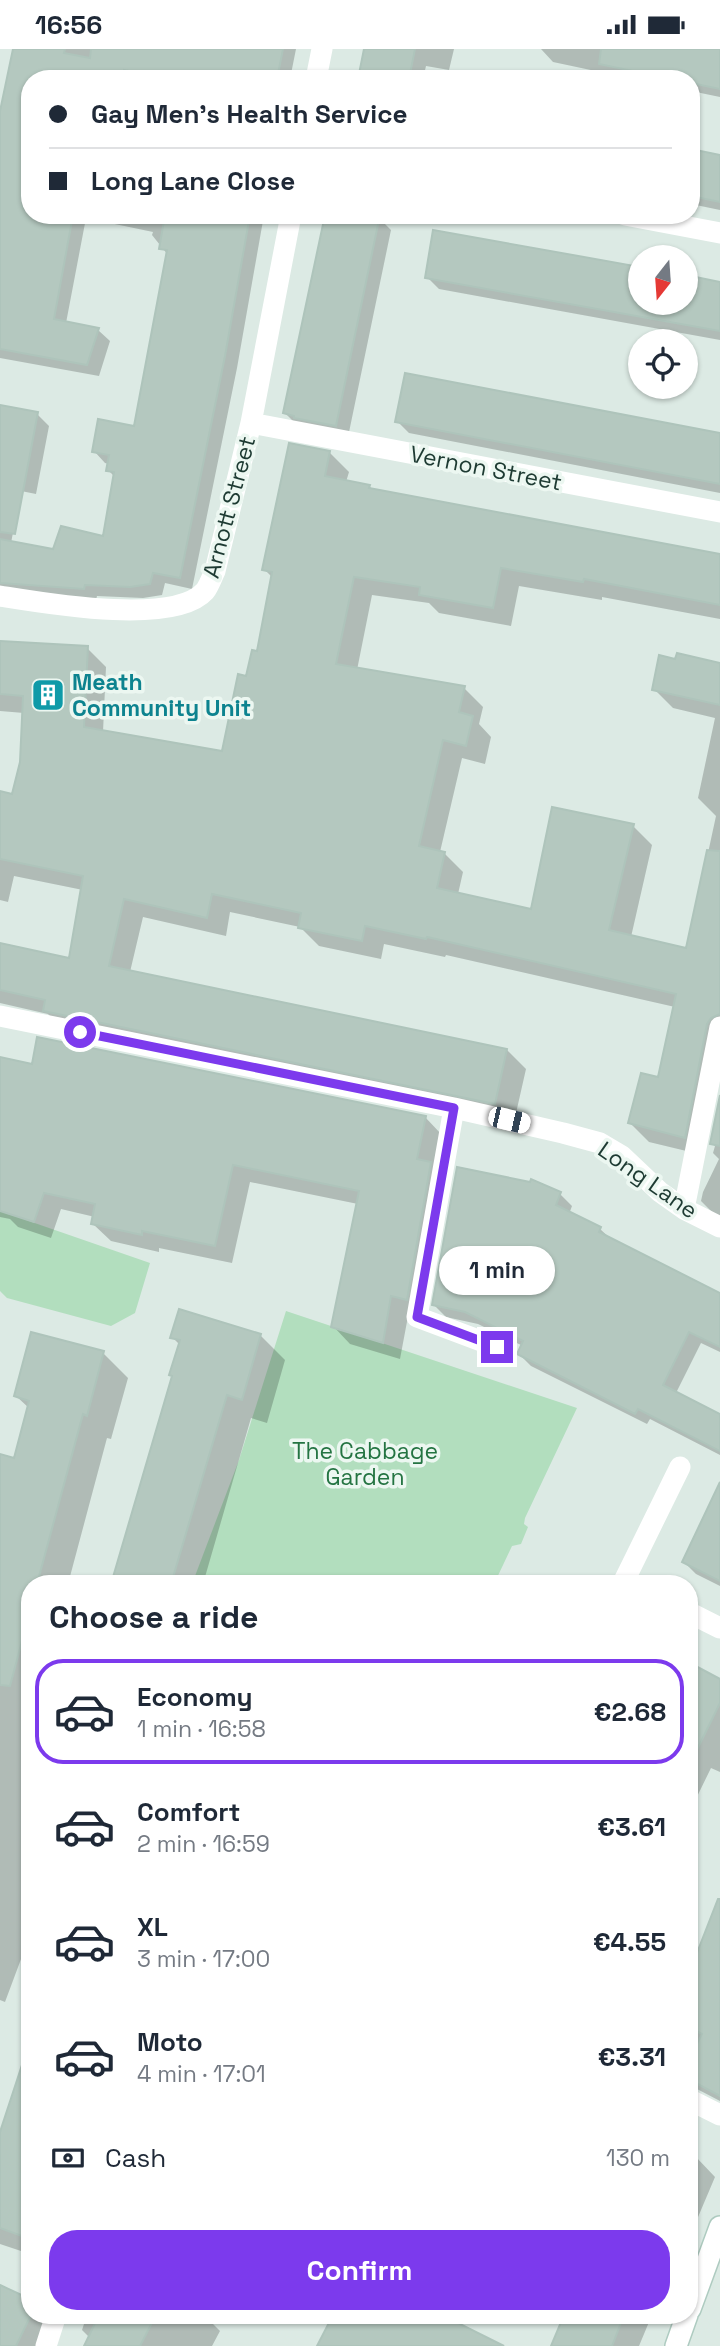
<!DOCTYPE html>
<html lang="en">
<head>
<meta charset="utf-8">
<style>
  :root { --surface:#fff; --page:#f6f6f7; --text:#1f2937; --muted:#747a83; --line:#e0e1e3; --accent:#7c3aed }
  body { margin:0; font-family:"Space Grotesk",sans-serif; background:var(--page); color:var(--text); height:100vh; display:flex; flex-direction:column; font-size:26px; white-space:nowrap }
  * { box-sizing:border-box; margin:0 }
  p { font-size:23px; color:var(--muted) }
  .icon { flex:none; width:38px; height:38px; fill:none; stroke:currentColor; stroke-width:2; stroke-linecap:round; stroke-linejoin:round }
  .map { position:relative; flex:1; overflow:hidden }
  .sheet { position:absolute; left:21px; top:1526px; width:677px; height:749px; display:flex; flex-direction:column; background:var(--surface); border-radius:28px; box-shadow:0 2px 5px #0004 }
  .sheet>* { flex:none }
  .guide { position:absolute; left:21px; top:21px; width:679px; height:154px; border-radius:28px; box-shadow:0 2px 5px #0004; display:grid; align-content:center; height:154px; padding:0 28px; background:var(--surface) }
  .needle { width:46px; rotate:197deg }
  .controls { position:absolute; left:628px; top:196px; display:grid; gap:14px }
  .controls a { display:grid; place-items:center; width:70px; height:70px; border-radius:50%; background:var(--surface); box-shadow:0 2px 5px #0004; font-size:35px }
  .end { position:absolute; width:32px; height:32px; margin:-16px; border:9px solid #7c3aed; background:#fff; box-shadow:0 0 0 4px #fff }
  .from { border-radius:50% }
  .bubble { position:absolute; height:49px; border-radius:24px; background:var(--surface); box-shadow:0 2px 5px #0004; font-size:23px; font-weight:700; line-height:49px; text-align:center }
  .car { position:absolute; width:21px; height:42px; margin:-21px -10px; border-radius:9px; box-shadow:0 0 5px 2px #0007; background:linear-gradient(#fff 24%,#345 0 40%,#fff 0 76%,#345 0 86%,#fff 0) }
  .guide b { display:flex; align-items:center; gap:24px; height:66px; font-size:26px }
  .guide b+b { border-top:2px solid var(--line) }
  .guide i { width:18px; height:18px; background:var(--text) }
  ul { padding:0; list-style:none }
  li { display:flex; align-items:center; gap:21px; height:105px; margin:0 14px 10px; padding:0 14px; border:4px solid transparent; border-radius:28px }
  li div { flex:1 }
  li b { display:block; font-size:26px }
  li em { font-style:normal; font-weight:700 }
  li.on { border-color:var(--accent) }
  li>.icon { width:63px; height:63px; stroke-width:1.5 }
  h2 { padding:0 28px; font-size:32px; line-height:84px }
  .pay { display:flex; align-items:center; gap:18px; height:77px; padding:0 28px; font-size:26px }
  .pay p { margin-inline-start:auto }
  .action { display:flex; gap:14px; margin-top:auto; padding:14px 28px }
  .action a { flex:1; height:80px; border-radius:28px; background:var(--accent); color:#fff; font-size:28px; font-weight:700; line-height:80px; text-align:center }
  .status { display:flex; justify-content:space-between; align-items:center; height:49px; padding:0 35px; background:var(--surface); direction:ltr }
  .status svg { height:19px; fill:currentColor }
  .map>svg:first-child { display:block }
  .green { fill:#b2debe }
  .shadow { fill:#0003 }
  .building { fill:#b4c8bf; stroke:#aec4bb; stroke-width:2 }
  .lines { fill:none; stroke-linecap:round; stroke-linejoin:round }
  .secondary-casing { stroke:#aecbc0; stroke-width:24 }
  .minor { stroke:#fff; stroke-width:21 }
  .secondary { stroke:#fff; stroke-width:21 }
  .route { stroke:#7c3aed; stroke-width:9 }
  .labels { text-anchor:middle; stroke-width:7; stroke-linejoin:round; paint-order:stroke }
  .street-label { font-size:23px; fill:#1d3a32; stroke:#ecf7f1 }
  .culture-label { font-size:23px; font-weight:bold; fill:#0d838f; stroke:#ecf7f1; text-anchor:start }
  .park-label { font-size:23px; fill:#247442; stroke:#ecf7f1 }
</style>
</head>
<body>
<div class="status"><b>16:56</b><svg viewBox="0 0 49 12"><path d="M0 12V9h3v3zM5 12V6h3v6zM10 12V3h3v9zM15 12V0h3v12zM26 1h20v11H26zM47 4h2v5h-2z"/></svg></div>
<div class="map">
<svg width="720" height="2297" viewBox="0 0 720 2297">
  <rect width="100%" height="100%" fill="#dceae4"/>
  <path class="green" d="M0 1162 150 1214 135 1264 111 1277 7 1249 0 1242Z
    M286 1262 577 1359 525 1469 524 1475 528 1478 521 1495 512 1497 494 1535H192L239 1411Z"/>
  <path class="shadow" d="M15 0H296L290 30H126L112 27 30 30V166H264L237 319 192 540 165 534 162 546 143 549 97 547 96 551 0 543V357L37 365 49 377 36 445 21 442 11 494 54 502 104 489 115 428 108 421 109 415 105 414 94 402 135 379 168 206 152 186 153 183 86 169 66 274 98 281 110 292 99 327 0 309V69Z
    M366 0H454L449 21 426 17 423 30H360Z
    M541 0H720V48L691 42V30H633L553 13Z
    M691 102 720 108V161L691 155Z
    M379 169 391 181 348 388 297 376 285 364Z
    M435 183 640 220V254H686V228L720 234V291L439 240 427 228Z
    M397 372 720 386V444L409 384Z
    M290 397 330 404 349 423 346 433 369 437 374 442 720 506V570L602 548V551L519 537 511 577 439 564 429 554 372 546 357 621 464 639 483 658 479 675 491 688 485 715 462 709 440 803 444 804 463 823 458 845 532 863 633 777 652 796 631 888 687 901 716 767 698 749 715 669 673 659 654 640 720 623V1023L703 1106 649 1093 630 1074 659 1030 675 958 446 906 445 908 384 895 381 910 319 897 300 878 230 863 226 887 143 868 130 923 507 1001 526 1020 514 1073 63 981 48 965 0 954V896L70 911 83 841 14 827 8 853 0 851V744L13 747 21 713 24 664 0 662V593L87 599 106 618 103 683 223 704 258 604 273 529 264 520Z
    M0 1010 34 1017 425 1068 442 1086 400 1310 350 1295 333 1277 358 1155 250 1133 232 1214 159 1199V1203L111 1192 93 1175 95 1168 61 1160 51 1189 18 1178 10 1170 0 1168Z
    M720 1055V1171L701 1152 703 1143 719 1110 713 1104 715 1097 712 1094Z
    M560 1145 572 1157 569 1165 600 1180 612 1191 720 1246V1303L701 1294 676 1344 720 1366V1406L650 1370 647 1375 531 1317 519 1305 523 1297 478 1275 446 1268 434 1256Z
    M260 1286 285 1311 267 1374 251 1369 203 1535H113L174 1328 180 1296 172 1288Z
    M103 1304 128 1329 111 1390 107 1389 68 1535H30V1677L24 1699 30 1705 25 1724 30 1725V1886L5 1953 0 1951V1413L15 1411 29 1359 16 1347Z
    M720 1437V1537L696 1525 684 1513Z
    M690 1616 720 1631V1723L711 1719 690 1762Z
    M720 1880V2052L697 2040 690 2033V2012L692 2006 690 2005V1916L693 1918Z
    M30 2000V2205L0 2195V2089Z
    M690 2106 696 2108 715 2128 690 2187Z
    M0 2238 30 2266H47L52 2297H0Z
    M87 2266H204L220 2282 212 2297H86L90 2289 82 2281Z
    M566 2266H655L652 2273H649L639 2297H553Z"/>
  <path class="building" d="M13 0H65L64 4 90 9 91 0H283L277 30H168L124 21 123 30H30V166H73L54 270 99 279 87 316 0 300V62Z
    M364 0H415L409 30H358Z
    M601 0H720V40L691 34V30H671L599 15Z
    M691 100 720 106V153L691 147Z
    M165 166H250L225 307 180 529 153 524 150 535 130 538 85 536 84 540 0 534V490L53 500 61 477 103 487 114 423 106 422 109 406 92 403 98 370 134 377 167 201 159 200Z
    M325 166H380L336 377 294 369V367L283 364Z
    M433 181 640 218V254H686V226L720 233V282L425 229Z
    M405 324 720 384V435L395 373Z
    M0 356 38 363 15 485 0 483Z
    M289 394 330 402 325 427 370 436 369 439 720 505V556L584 530 583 533 501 519 493 559 419 546 420 538 354 528 336 615 465 637 459 663 473 667 466 697 443 691 419 797 445 803 437 839 531 860 552 758 634 775 609 881 686 899 707 801 720 802V965L711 969 707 975 685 1089 628 1074 641 1024 658 1028 676 945 427 888 426 890 365 877 362 892 298 879 301 864 212 845 207 869 124 850 109 917 507 1000 495 1055 43 962 45 951 0 941V894L69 909 83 827 0 810V742L12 745 20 713 23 647 0 645V592L88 597 84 678 222 702 238 625 246 627 252 601 257 602 272 523 262 521Z
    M677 604 720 614V656L652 641 659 606 675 610Z
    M37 988 426 1067 417 1110 431 1113 407 1251 391 1247 383 1294 331 1278 359 1142 233 1116 215 1197 142 1182V1186L91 1175 95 1155 44 1144 34 1173 0 1162V1008L32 1015Z
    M720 1046V1097L710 1095Z
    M457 1118 530 1133 531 1130 561 1143 556 1156 601 1178 599 1183 720 1244V1298L689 1283 663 1336 720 1365V1402L638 1360 635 1365 517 1305 523 1292 465 1263 432 1256Z
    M179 1260 261 1285 242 1351 227 1346 171 1535H111L172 1327 169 1326 180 1291 170 1289Z
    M31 1283 104 1302 87 1367 83 1365 37 1535H30V1562L10 1637 0 1636V1405L14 1409 29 1352 14 1347Z
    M720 1433V1532L682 1513Z
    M690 1614 720 1630V1654L690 1715Z
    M718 1850H720V2047L690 2031V2008L702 1985 690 1979V1922Z
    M24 2010 30 2011V2190L0 2179V2083Z
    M0 2236 30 2250V2268L16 2297H0Z
    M99 2266H156L140 2297H84Z
    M333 2266H442L504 2297H317Z
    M564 2266H624L612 2297H551Z"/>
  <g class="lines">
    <defs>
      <path id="secondary" d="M690 2260 720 2178
        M676 2297 687 2266"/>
    </defs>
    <use href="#secondary" class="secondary-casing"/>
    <path class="minor" d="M316 30 322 0
      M625 166 720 184
      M251 374 720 463
      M0 547C44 554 174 577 205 542 209 537 212 528 215 522L251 374 291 166
      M0 967 454 1059 563 1084 600 1094 622 1107 660 1143 684 1160 720 1178
      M454 1059 417 1268 497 1298
      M684 1160 720 978
      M624 1532 680 1418
      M690 1564 720 1579
      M690 2051 720 2066
      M46 2297 56 2266"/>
    <use href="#secondary" class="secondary"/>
  </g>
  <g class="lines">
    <path class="route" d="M80 983 454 1059 417 1268 497 1298"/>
  </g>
  <defs>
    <symbol id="building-square" viewBox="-11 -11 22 22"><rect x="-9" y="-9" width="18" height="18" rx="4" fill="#0f9aa8" stroke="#ecf7f1"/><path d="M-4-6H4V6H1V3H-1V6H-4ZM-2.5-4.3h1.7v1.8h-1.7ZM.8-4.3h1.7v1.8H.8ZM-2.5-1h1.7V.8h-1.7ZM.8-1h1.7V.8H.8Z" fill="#fff"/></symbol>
  </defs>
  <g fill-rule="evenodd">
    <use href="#building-square" x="29" y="627" width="38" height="38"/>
  </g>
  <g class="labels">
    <g class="street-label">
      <text transform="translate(486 419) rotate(11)" y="8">Vernon Street</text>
      <text transform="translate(229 458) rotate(-75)" y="8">Arnott Street</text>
      <text transform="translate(648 1131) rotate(35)" y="8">Long Lane</text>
    </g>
    <g class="culture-label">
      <text x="72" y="641">Meath<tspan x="72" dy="26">Community Unit</tspan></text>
    </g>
    <g class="park-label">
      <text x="365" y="1410">The Cabbage<tspan x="365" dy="26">Garden</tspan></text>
    </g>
  </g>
</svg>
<div class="controls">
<a><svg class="needle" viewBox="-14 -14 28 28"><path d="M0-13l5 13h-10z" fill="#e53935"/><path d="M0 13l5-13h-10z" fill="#747a83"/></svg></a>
<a><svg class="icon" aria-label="locate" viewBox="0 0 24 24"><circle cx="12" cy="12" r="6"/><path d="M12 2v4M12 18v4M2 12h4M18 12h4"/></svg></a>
</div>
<i class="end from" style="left:80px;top:983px"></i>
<i class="end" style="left:497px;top:1298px"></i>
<div class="bubble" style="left:439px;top:1197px;width:116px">1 min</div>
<i class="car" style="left:509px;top:1071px;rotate:103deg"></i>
<div class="guide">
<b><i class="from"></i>Gay Men's Health Service</b>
<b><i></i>Long Lane Close</b>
</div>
<section class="sheet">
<h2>Choose a ride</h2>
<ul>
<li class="on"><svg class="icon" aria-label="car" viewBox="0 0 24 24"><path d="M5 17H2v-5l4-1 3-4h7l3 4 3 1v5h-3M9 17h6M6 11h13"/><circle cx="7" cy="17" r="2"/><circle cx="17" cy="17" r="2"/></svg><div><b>Economy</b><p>1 min · 16:58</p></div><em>€2.68</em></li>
<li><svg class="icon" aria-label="car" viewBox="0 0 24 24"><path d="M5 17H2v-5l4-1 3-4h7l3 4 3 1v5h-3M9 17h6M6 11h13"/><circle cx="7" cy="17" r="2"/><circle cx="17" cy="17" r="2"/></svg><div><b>Comfort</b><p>2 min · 16:59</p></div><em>€3.61</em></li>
<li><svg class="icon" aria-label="car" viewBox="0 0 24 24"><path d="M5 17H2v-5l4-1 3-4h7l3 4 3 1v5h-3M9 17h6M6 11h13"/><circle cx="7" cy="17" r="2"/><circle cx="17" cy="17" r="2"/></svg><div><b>XL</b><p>3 min · 17:00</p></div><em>€4.55</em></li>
<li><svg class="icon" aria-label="car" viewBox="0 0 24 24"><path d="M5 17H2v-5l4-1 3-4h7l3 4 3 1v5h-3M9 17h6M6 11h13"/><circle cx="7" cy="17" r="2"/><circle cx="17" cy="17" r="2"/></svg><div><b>Moto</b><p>4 min · 17:01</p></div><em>€3.31</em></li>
</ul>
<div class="pay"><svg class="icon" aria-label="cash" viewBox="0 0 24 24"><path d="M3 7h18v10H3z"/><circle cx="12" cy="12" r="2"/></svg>Cash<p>130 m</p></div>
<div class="action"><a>Confirm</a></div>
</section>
</div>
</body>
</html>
